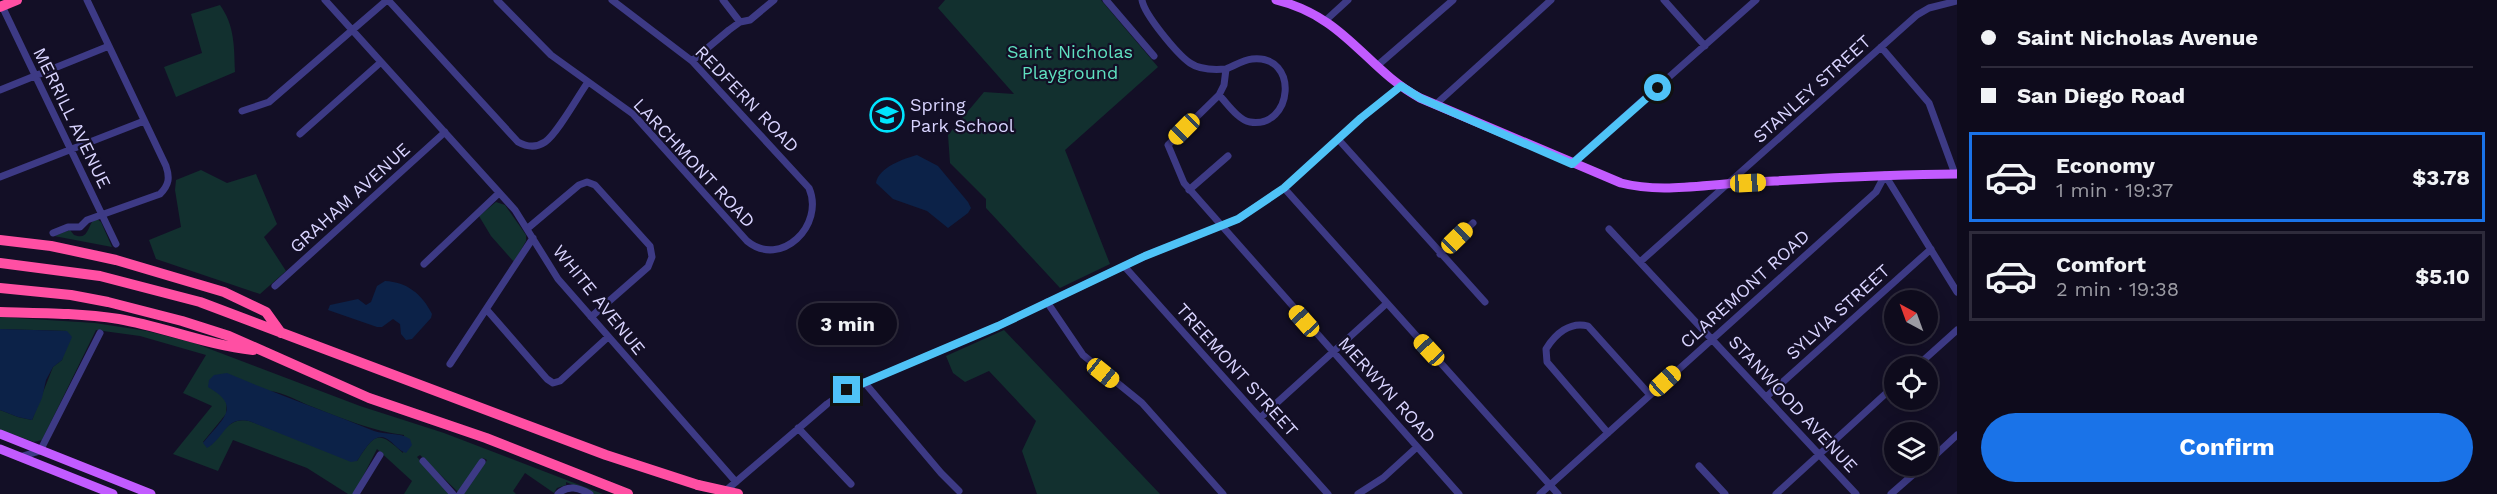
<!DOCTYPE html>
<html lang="en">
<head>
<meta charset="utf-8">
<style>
  :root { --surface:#0e0b1c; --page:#171425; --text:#f1f3f6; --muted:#9b9ba3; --line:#2e2b3b; --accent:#1a73e8 }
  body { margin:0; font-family:"Work Sans",sans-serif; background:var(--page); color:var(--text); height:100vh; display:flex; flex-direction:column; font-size:22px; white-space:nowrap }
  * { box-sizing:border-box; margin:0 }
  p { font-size:20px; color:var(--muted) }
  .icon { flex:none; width:33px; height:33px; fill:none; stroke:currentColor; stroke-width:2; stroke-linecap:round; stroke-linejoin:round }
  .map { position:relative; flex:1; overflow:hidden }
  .drawer { display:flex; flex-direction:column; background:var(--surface); width:540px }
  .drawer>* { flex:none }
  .guide { display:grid; align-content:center; height:132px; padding:0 24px; background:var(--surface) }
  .needle { width:39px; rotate:319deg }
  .fabs { position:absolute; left:1884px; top:290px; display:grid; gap:12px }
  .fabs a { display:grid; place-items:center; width:54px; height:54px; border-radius:50%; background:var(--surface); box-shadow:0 3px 15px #0003,0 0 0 2px var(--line); font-size:30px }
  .end { position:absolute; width:27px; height:27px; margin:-14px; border:8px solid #4fc3f7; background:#111; box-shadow:0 0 0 3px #111 }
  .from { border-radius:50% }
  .bubble { position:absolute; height:42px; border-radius:21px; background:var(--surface); box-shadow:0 3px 15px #0003,0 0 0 2px var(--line); font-size:20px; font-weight:700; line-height:42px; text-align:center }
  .car { position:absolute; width:18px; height:36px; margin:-18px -9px; border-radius:8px; box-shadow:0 0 4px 2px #0007; background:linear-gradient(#f5c518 24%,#345 0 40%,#f5c518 0 76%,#345 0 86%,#f5c518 0) }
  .guide b { display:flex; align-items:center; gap:21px; height:57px; font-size:22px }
  .guide b+b { border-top:2px solid var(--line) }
  .guide i { width:15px; height:15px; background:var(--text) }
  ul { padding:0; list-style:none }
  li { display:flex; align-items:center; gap:18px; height:90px; margin:0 12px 9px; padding:0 12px; border:3px solid var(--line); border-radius:0px }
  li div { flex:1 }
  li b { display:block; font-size:22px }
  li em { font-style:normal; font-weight:700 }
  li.active { border-color:var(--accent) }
  li>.icon { width:54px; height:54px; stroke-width:1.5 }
  .button { display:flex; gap:12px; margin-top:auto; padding:12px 24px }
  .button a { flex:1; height:69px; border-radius:36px; background:var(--accent); color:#fff; font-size:24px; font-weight:700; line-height:69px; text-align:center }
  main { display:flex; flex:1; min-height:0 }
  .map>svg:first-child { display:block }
  .green { fill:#12302f; fill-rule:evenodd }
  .water { fill:#0c2248 }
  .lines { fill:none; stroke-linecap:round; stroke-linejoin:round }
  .minor { stroke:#3d3a85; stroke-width:7 }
  .major { stroke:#c25bff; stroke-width:9 }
  .highway { stroke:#ff4fa3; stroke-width:10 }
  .highway-bridge { stroke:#ff4fa3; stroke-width:10 }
  .route { stroke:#4fc3f7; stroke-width:8 }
  .labels { text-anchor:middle; stroke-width:4.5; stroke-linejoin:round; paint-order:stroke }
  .park-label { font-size:18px; fill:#5fe0c0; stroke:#130f26 }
  .street-label { font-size:18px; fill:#d9d4ff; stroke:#130f26 }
  .poi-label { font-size:18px; fill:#d9d4ff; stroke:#130f26; text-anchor:start }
</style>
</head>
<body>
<main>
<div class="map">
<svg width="1957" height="494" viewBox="0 0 1957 494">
  <rect width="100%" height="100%" fill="#130f26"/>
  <path class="green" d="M945 0H1101L1158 67 1065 150 1110 264 1060 288 986 208V199L950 163 948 135 984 92 1014 94 938 8Z
    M220 5C235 26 234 47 235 72L176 97 164 67 202 53 191 14Z
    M201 170 227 183 256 174 277 224 264 237 286 271 260 294 156 259 149 240 181 227 175 190 176 180Z
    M496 202 505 205 526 235V241L514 262 491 236 479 216Z
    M97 219 101 222 112 247 54 236 70 230 74 235C87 240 87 230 92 222Z
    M0 317 95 323 147 331 194 343 360 406 444 433 603 494H594L566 482V485L557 488 554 493 525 473 513 491 516 494H464L487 460 483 458 458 492 420 455 417 457 450 494H404L412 481 377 449 354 494H348L307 468 233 440 218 471 173 454 212 406 183 393 206 355 140 336 96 330 42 440 34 442 0 430V410L18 417 32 420 53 367 62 360 67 331 0 329ZM269 391C284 392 299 402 313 407 343 419 373 431 404 435L403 453C377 429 375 434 357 461L249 421C230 417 223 432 211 445L203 442 226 414 227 401 220 394Z
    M1004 330 1160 494H1037L1022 451 1036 421 989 371 965 382 953 373 946 356Z"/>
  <path class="water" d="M917 155 938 166 968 202 971 208 968 213 948 228 927 211 893 199 876 183C879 167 903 159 917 155Z
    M385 281C407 282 422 294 432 314L431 318 412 339 406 340 401 334 400 324 393 319 382 327H377L328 310 330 305 358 299 366 305 371 302 377 286Z
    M0 329 67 331 72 337 62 360 53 367 46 380 42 398 32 420 18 417 0 410Z
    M227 373C276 394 325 411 374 431 386 435 399 432 410 439L412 445 406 453C400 451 396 446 390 441 375 428 365 450 357 461L351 462 249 421C225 416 225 438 207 448L203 443C222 419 243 407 208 387L209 380 214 375Z"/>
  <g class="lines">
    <path class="minor" d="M325 0 515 210 558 279 736 482
      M388 0 518 142C527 147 536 148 545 142 557 134 578 96 588 82
      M497 0 551 55 633 114 747 241C781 269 825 225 809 188L692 61 612 0
      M723 0 740 22
      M1106 0 1154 56
      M1142 0C1144 14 1177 54 1190 63 1200 70 1214 70 1226 69L1224 85 1219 95 1168 145 1184 183 1459 494
      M1664 0 1705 46
      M2 6 116 244
      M1325 21 1348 0
      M1881 47 1929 103 1955 174
      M692 61 729 30 740 22 750 20 774 0
      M1378 65 1453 0
      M0 90 109 46
      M1219 95C1227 103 1238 120 1250 122 1293 129 1300 54 1252 59 1243 60 1234 66 1226 69
      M1435 105 1551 0
      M242 111 269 102 387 0
      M300 134 381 62
      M1338 139 1485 302
      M1572 163 1756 0
      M0 177 144 121
      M1284 188 1558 494
      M1189 190 1228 156
      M528 228 579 185 587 182 595 185 650 246 652 257 648 267 591 317
      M1609 229 1856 494
      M53 233 68 227H80L87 220 160 194C169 185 170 178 166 166L87 0
      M1440 254 1473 223
      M1640 262 1917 15 1929 8 1957 1
      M424 264 499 193
      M1124 266 1328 494
      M275 286 445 132
      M1047 302 1083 355 1142 403 1223 494
      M487 310 547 379 553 383 560 381 608 337
      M450 364 533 238
      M1917 366 1957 330
      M864 382 941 473 959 491
      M1766 397 1931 249
      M1260 418 1386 304
      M798 428 851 484
      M1608 433 1547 362 1546 349C1555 334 1570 321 1588 326L1650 395
      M19 457 40 451 100 333
      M423 461 453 494
      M1928 462 1957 435
      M1699 466 1725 494
      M723 493 827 404 847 390 998 326 1145 256 1238 219 1284 188 1361 118 1401 86
      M356 494 380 455
      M460 494 482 462
      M558 494C568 484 579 488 590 494
      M1358 494 1383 478 1417 447
      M1540 494 1876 192 1885 175 1957 292
      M1776 494 1894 386
      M1891 494 1924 465"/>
    <path class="major" d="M1276 0C1346 17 1365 68 1420 98L1621 183C1659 193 1701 185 1740 183 1812 179 1885 174 1957 174
      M0 434 151 494
      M0 449 113 494"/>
    <path class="highway" d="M0 7 17 0
      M0 240 51 246 116 260 224 292 266 312 281 333
      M0 263 100 276 200 302 606 455 698 485
      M0 288 71 295 108 302 182 321 229 336 369 398 486 438 628 494
      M0 312C40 313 80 313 119 319 164 327 207 345 253 350"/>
    <path class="highway-bridge" d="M698 485 738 494"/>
  </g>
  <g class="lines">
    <path class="route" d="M847 390 998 326 1145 256 1238 219 1284 188 1361 118 1401 86 1420 98 1572 164 1658 88"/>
  </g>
  <defs>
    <symbol id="school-ring" viewBox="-11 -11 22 22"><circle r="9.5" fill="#130f26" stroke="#00e5ff" stroke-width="1.5"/><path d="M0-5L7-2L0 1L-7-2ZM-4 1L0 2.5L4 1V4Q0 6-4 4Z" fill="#00e5ff"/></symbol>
  </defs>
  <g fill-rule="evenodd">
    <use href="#school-ring" x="868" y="96" width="38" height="38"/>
  </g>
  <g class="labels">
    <g class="park-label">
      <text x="1070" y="58">Saint Nicholas<tspan x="1070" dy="21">Playground</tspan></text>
    </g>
    <g class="street-label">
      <text transform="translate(1812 89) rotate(-42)" y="6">STANLEY STREET</text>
      <text transform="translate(747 99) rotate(46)" y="6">REDFERN ROAD</text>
      <text transform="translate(72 118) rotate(64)" y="6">MERRILL AVENUE</text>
      <text transform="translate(694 163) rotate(47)" y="6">LARCHMONT ROAD</text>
      <text transform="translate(350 198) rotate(-42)" y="6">GRAHAM AVENUE</text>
      <text transform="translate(1745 289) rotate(-42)" y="6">CLAREMONT ROAD</text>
      <text transform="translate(599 300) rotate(51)" y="6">WHITE AVENUE</text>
      <text transform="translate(1838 312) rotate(-42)" y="6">SYLVIA STREET</text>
      <text transform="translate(1237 370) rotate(48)" y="6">TREEMONT STREET</text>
      <text transform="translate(1387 390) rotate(48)" y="6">MERWYN ROAD</text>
      <text transform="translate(1793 404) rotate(47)" y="6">STANWOOD AVENUE</text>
    </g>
    <g class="poi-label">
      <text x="910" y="111">Spring<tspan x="910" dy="21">Park School</tspan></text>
    </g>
  </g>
</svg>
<div class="fabs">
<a><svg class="needle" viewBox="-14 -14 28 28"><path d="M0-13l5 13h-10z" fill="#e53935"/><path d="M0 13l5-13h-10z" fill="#9b9ba3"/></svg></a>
<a><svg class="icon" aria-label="locate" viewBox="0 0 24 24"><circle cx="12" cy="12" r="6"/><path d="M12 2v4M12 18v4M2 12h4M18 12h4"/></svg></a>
<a><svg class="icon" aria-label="layers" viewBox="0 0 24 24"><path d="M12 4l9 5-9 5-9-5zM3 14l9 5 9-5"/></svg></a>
</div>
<i class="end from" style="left:1658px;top:88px"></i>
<i class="end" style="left:847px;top:390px"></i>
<div class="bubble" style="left:798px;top:303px;width:99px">3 min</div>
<i class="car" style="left:1184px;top:129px;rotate:225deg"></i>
<i class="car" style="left:1748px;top:183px;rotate:87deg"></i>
<i class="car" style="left:1457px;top:238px;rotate:46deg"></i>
<i class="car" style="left:1304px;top:321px;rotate:318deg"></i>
<i class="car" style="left:1429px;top:350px;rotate:317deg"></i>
<i class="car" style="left:1103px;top:373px;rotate:129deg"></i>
<i class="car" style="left:1665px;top:381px;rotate:48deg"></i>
</div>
<section class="drawer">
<div class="guide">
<b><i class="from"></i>Saint Nicholas Avenue</b>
<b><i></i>San Diego Road</b>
</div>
<ul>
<li class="active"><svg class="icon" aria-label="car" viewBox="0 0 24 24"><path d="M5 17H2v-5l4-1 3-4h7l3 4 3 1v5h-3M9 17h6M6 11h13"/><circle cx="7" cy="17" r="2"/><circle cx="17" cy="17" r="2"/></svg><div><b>Economy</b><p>1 min · 19:37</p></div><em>$3.78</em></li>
<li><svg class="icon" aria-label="car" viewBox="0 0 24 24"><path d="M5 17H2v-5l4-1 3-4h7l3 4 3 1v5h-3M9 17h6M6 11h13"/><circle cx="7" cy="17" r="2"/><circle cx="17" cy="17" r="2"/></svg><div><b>Comfort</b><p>2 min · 19:38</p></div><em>$5.10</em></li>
</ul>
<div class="button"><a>Confirm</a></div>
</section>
</main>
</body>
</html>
